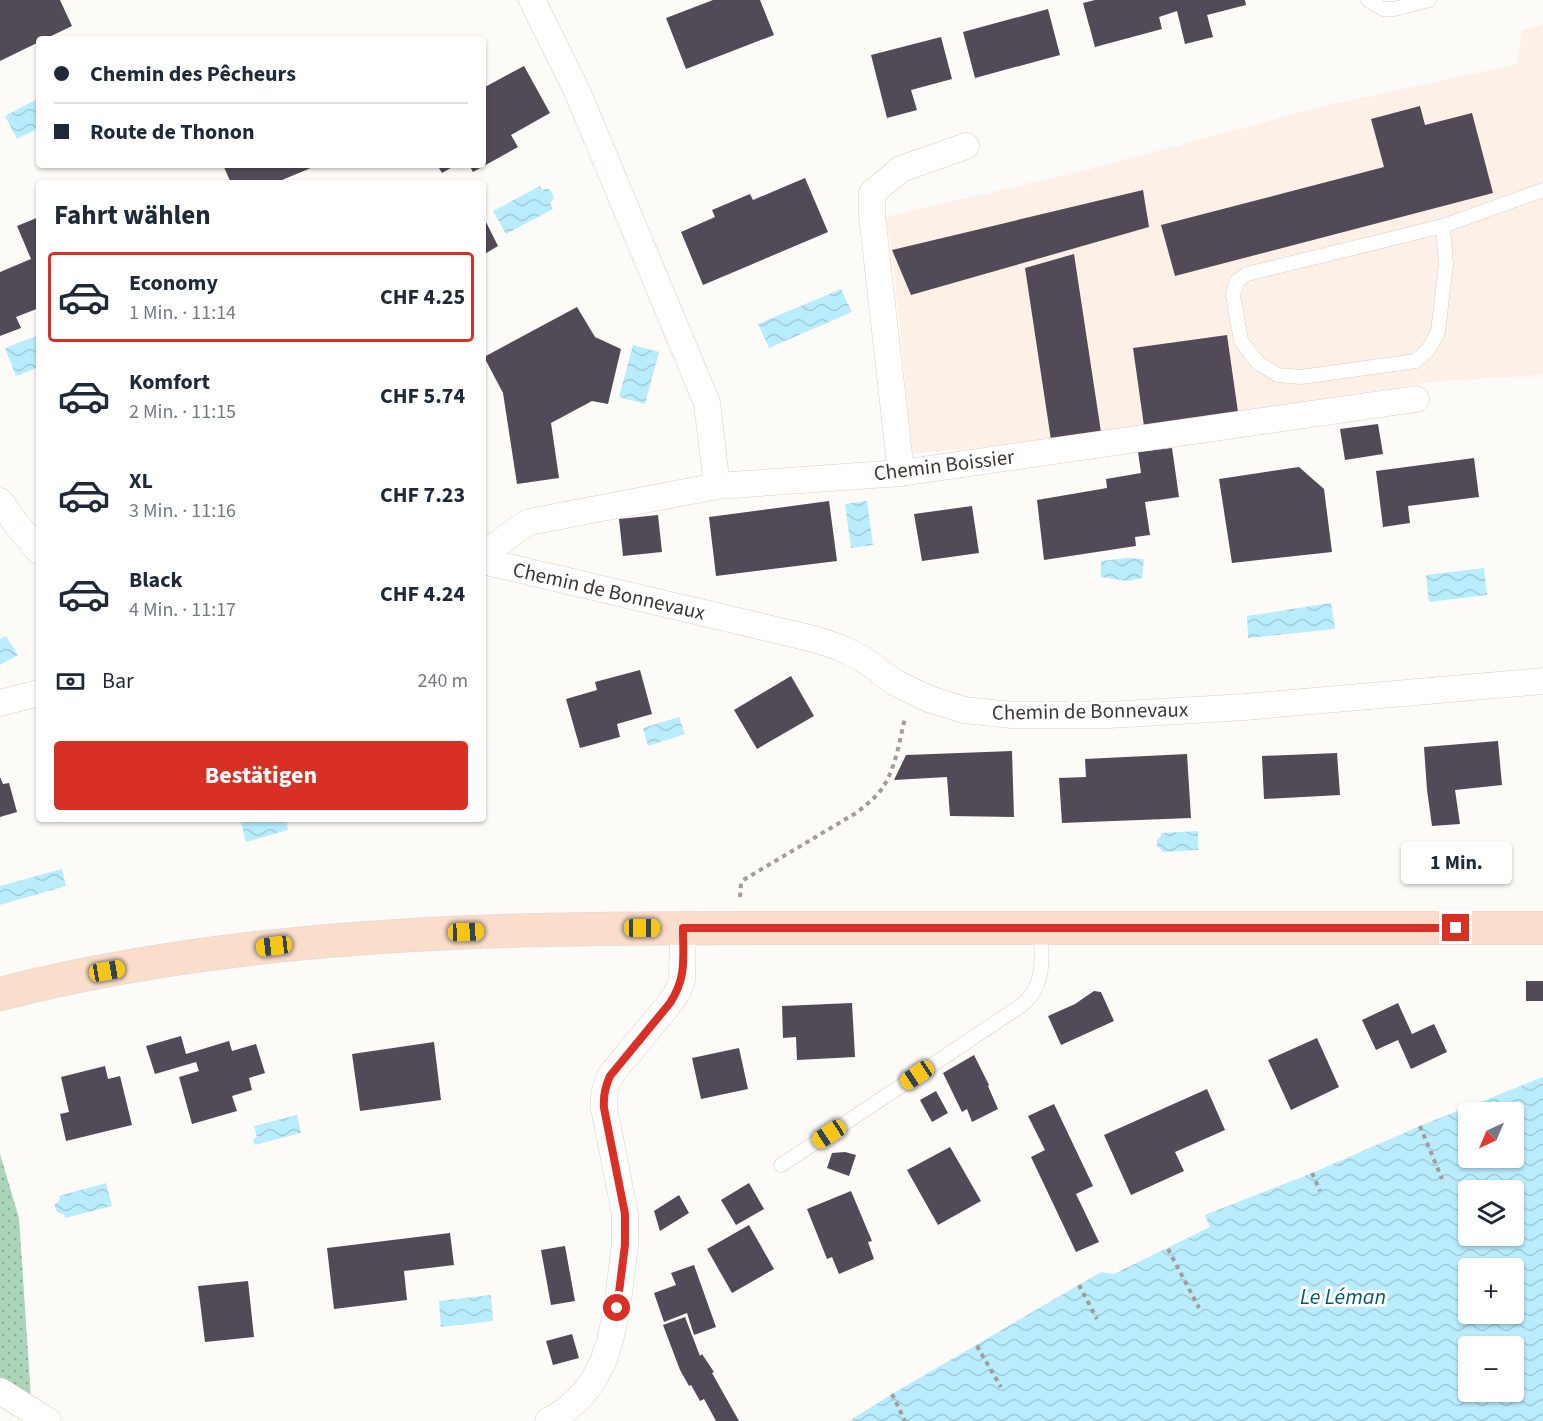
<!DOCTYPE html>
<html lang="de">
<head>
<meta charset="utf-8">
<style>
  :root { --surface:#fff; --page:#f6f6f7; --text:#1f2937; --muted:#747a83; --line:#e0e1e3; --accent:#d93025 }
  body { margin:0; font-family:"Source Sans 3",sans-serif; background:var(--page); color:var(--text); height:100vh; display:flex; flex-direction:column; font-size:22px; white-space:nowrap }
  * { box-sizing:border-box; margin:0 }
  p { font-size:20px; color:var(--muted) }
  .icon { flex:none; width:33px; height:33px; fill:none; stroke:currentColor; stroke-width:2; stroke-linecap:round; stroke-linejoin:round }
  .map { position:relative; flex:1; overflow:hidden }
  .drawer { position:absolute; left:36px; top:180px; width:450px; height:642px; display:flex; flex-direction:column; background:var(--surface); border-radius:6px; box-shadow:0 2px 4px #0004 }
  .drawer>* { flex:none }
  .banner { position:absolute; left:36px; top:36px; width:450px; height:132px; border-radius:6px; box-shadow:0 2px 4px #0004; display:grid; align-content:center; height:132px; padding:0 18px; background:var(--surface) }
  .needle { width:39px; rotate:224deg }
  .fabs { position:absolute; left:1458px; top:1102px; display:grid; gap:12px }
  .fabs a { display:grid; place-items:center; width:66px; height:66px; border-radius:6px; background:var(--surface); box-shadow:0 2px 4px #0004; font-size:30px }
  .end { position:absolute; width:27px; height:27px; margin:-14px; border:8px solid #d93025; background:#fff; box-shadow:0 0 0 3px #fff }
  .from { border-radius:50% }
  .bubble { position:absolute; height:42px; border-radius:6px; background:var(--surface); box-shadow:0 2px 4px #0004; font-size:20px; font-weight:700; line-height:42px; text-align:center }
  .car { position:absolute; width:18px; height:36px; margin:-18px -9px; border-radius:8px; box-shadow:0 0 4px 2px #0007; background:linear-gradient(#f5c518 24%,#345 0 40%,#f5c518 0 76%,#345 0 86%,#f5c518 0) }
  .banner b { display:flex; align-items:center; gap:21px; height:57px; font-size:22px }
  .banner b+b { border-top:2px solid var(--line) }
  .banner i { width:15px; height:15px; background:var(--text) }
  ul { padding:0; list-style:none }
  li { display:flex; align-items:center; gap:18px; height:90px; margin:0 12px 9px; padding:0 6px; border:3px solid transparent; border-radius:6px }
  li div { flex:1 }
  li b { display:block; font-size:22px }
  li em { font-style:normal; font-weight:700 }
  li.current { border-color:var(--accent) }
  li>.icon { width:54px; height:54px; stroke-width:1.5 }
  h2 { padding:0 18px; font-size:27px; line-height:72px }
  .pay { display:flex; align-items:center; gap:15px; height:66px; padding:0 18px; font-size:22px }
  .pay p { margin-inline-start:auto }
  .primary-button { display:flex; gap:12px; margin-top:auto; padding:12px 18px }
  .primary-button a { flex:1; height:69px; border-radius:6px; background:var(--accent); color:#fff; font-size:24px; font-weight:700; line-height:69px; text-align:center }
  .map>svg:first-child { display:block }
  .built { fill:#fdf1e7 }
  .park { fill:url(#park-dots) }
  .water { fill:url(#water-waves); fill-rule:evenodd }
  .building { fill:#524a56 }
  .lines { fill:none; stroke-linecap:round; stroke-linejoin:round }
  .lane-casing { stroke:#dacdc2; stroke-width:15 }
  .street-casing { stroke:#dacdc2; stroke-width:27 }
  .primary-casing { stroke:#d8d7d6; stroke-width:34 }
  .path { stroke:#a19e9a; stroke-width:4; stroke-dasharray:4.5 4.5; stroke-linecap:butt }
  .lane { stroke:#fff; stroke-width:14 }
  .street { stroke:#fff; stroke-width:26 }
  .primary { stroke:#faddca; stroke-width:33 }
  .route { stroke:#d93025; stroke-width:8 }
  .labels { text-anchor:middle; stroke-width:6; stroke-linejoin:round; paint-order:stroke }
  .street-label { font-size:21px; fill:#3d3833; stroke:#fff }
  .water-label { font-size:22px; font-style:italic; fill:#07586b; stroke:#fff }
</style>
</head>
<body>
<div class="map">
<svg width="1543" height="1421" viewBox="0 0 1543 1421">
  <defs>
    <pattern id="park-dots" width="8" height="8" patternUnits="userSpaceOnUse" patternTransform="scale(1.5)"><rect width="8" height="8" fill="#abd5b8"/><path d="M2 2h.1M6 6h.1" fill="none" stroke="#8cae96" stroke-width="1.8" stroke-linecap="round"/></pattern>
    <pattern id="water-waves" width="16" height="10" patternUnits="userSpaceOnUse" patternTransform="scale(1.5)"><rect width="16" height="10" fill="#b9ecfc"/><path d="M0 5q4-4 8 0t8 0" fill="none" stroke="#a0cbd8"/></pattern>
  </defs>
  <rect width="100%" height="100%" fill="#fdfbf8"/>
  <path class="built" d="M1543 24V375L1441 381 1051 440 912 454 892 250 885 217 1087 170 1320 107 1517 64 1522 30Z"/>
  <path class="park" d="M0 1154 19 1218 31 1398 0 1379Z"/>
  <path class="water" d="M39 98V128L17 139 5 116Z
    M540 186 542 190 548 189 551 191 554 198 550 203 553 209 506 234 493 211Z
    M841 289 852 312 769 348 758 324Z
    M39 335V367L16 376 5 348Z
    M633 345 659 352 645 404 619 397Z
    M867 501 873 545 851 548 845 504Z
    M1126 558 1144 559 1142 578 1128 581 1101 577V561Z
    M1484 568 1487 595 1429 602 1426 575Z
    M1331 603 1335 629 1248 638 1247 616Z
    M6 636 18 655 0 665V639Z
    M679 717 685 734 648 746 643 728Z
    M286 819 288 830 246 842 240 819Z
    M1198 831V850L1162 852 1161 849 1157 846V840L1161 836V833Z
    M62 869 66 886 0 905V886Z
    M1543 1077V1421H849L892 1394 1101 1272 1114 1274 1210 1227 1205 1215 1312 1173 1420 1126ZM1468 1113H1514V1158H1468ZM1468 1191H1514V1236H1468ZM1468 1269H1514V1314H1468ZM1468 1347H1514V1392H1468Z
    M297 1115 301 1133 255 1145 253 1139 257 1137 254 1126Z
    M106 1183 112 1206 65 1218 64 1214C58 1214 54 1210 55 1204L60 1200 59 1196Z
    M491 1295 493 1321 441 1327 439 1301Z"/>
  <path class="building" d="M0 0H60L72 26 45 39H39V42L0 61Z
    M713 0H760L774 35 686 69 666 18Z
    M1095 0H1245L1246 5 1207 15 1213 37 1185 44 1177 11 1159 17 1162 29 1095 47 1083 3Z
    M1048 9 1060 55 975 78 963 32Z
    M941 37 952 79 911 90 917 110 887 118 871 55Z
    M524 66 550 113 511 135 518 147 473 172 469 165H483V88Z
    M1420 106 1425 125 1472 113 1493 193 1175 276 1161 225 1384 167 1371 119Z
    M223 165H318L275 183H231Z
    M437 165H456L442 173Z
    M805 178 828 232 703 285 681 232 715 217 712 210 750 194 753 200Z
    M1143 190 1149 227 911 295 892 250Z
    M483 216 498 246 483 255Z
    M39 217V308L16 317 21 328 0 336V272L31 259 17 226Z
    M1074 254 1101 432 1051 440 1025 268Z
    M577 307 595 337 621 349 608 404 592 401 551 423 559 478 517 484 503 393 484 357Z
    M1227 335 1238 412 1144 426 1133 348Z
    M1378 424 1383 454 1345 460 1340 429Z
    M1172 448 1179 497 1145 502 1150 535 1135 537 1136 546 1044 560 1037 500 1107 488 1106 479 1141 473 1138 452Z
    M1474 458 1479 497 1408 506 1410 523 1383 527 1376 471Z
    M1299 467 1324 489 1332 552 1232 563 1219 479Z
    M829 501 837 561 716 576 709 517Z
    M972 506 979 553 922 561 914 514Z
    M658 515 662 552 623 556 619 519Z
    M640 670 652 714 617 724 620 737 580 748 566 699 597 690 595 682Z
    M791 676 814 716 757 749 734 710Z
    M1498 741 1502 785 1455 790 1460 824 1432 826 1427 790 1424 747Z
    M1012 751 1014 817 950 816 947 777 894 780 906 755Z
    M1337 753 1340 795 1264 799 1262 756Z
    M1187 754 1191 818 1062 823 1059 778 1086 777 1085 759Z
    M0 777 3 784 9 783 17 812 0 817Z
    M1526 981H1543V1001H1526Z
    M1094 991 1101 992 1114 1021 1061 1045 1048 1016 1075 1004Z
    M852 1003 855 1057 797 1060 796 1037 783 1038 782 1006Z
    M1398 1003 1412 1034 1434 1024 1447 1052 1411 1069 1398 1040 1376 1050 1362 1020Z
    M181 1036 186 1054 229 1041 232 1051 256 1044 265 1073 249 1078 252 1090 232 1096 237 1111 192 1124 179 1077 199 1071 196 1062 155 1074 146 1046Z
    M1317 1038 1339 1087 1291 1110 1268 1060Z
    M434 1042 441 1100 360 1111 352 1054Z
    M739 1048 748 1089 701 1099 692 1058Z
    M974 1055 989 1085 988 1086 998 1109 972 1122 967 1109 962 1112 943 1073Z
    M105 1066 108 1079 120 1076 132 1125 66 1141 60 1114 69 1112 61 1077Z
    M1207 1089 1225 1130 1175 1152 1184 1171 1131 1195 1104 1135Z
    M936 1091 948 1113 932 1122 920 1100Z
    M1054 1104 1093 1186 1076 1194 1099 1242 1076 1252 1031 1157 1045 1150 1028 1116Z
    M950 1147 981 1201 938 1225 907 1170Z
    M845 1152 856 1155 849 1176 827 1168 832 1153Z
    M749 1183 764 1209 736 1225 721 1200Z
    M851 1191 872 1241 868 1242 874 1259 839 1274 832 1257 827 1259 807 1209Z
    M679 1195 689 1213 660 1231 654 1211Z
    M749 1225 774 1269 732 1293 707 1249Z
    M450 1233 454 1265 404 1271 407 1300 334 1309 327 1248Z
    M565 1246 575 1301 551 1305 541 1250Z
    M694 1265 716 1327 694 1335 687 1313 664 1322 654 1293 676 1285 671 1273Z
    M248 1281 254 1337 205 1342 198 1286Z
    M685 1317 700 1356 702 1354 714 1372 712 1373 739 1421H716L704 1399 700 1401 691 1385 689 1386 680 1370 663 1325Z
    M572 1334 579 1358 553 1365 546 1341Z"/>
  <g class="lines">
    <defs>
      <path id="lane" d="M1368 0 1383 9H1394L1429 0
        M1443 226 1446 264 1438 332 1428 350 1416 361 1301 377 1278 375 1258 363 1241 341 1233 295 1237 281 1247 274 1443 226 1543 190
        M781 1165 844 1124 1022 1005C1047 984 1041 958 1041 928"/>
      <path id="street" d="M532 0 577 91 707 403 717 486
        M901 473 872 215V193L901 169 966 146
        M0 501 17 525 39 551
        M483 555 519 528 529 522 717 486 901 473 1416 399
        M483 561 814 639 841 648 863 659 894 682 929 699 964 710 1012 715H1109L1245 707 1543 681
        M0 703 39 693
        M0 1391 48 1421
        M548 1421 565 1411 574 1403 584 1393 594 1379 603 1362 610 1341 617 1308 625 1245V1214L604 1108C603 1096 605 1087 610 1076L670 1003 678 991 682 980 683 928"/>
      <path id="primary" d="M0 994C270 925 550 928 827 928 1066 928 1304 928 1543 928"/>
    </defs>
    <use href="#lane" class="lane-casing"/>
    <use href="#street" class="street-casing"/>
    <use href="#primary" class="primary-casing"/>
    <path class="path" d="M740 897 741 883 745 879 856 813C865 806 874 799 881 790 896 769 899 742 905 718
      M1462 1109 1468 1125
      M1420 1126 1442 1179
      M1312 1173 1320 1191
      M1168 1249 1199 1308
      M1079 1285 1097 1319
      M977 1346 1001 1387
      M892 1394 905 1421"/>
    <use href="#lane" class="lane"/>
    <use href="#street" class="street"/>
    <use href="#primary" class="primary"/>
  </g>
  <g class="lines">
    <path class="route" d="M617 1308 625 1245V1214L604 1108C603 1096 605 1087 610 1076L670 1003C687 977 683 958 683 928H1456"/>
  </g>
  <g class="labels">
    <g class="street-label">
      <text transform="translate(944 465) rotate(-7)" y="7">Chemin Boissier</text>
      <text transform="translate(609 591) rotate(13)" y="7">Chemin de Bonnevaux</text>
      <text transform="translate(1090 711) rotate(-1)" y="7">Chemin de Bonnevaux</text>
    </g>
    <g class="water-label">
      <text x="1343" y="1304">Le Léman</text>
    </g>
  </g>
</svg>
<div class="fabs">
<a><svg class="needle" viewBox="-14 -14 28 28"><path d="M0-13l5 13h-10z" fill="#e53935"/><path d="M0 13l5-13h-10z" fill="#747a83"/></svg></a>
<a><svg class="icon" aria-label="layers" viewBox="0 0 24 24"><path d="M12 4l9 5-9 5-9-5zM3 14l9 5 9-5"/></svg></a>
<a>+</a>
<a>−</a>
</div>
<i class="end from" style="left:617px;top:1308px"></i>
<i class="end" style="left:1456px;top:928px"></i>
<div class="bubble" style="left:1401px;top:842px;width:111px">1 Min.</div>
<i class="car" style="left:642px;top:928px;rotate:90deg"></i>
<i class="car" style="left:466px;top:932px;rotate:88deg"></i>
<i class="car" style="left:274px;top:946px;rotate:263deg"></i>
<i class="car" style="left:107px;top:971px;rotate:80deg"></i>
<i class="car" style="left:917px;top:1075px;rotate:236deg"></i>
<i class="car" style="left:829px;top:1134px;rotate:237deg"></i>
<div class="banner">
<b><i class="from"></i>Chemin des Pêcheurs</b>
<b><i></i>Route de Thonon</b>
</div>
<section class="drawer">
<h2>Fahrt wählen</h2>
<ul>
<li class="current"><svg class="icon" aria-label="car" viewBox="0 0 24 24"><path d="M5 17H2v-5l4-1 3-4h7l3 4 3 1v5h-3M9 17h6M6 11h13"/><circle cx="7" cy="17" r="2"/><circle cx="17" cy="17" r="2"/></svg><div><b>Economy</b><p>1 Min. · 11:14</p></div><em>CHF 4.25</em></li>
<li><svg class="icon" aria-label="car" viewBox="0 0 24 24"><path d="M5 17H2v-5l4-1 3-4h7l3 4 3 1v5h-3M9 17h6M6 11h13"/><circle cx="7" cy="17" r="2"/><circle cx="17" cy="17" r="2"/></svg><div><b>Komfort</b><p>2 Min. · 11:15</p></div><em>CHF 5.74</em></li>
<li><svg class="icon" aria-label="car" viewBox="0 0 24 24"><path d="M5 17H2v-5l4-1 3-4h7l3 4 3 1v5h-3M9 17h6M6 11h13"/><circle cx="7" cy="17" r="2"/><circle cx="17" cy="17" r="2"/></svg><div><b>XL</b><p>3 Min. · 11:16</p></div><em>CHF 7.23</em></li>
<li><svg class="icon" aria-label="car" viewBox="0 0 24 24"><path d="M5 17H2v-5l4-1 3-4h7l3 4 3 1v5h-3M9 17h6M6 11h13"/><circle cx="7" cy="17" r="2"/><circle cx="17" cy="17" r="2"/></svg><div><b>Black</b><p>4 Min. · 11:17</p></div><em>CHF 4.24</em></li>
</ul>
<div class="pay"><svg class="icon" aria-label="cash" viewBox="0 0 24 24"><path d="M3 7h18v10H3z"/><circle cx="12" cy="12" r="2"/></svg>Bar<p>240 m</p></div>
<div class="primary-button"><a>Bestätigen</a></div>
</section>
</div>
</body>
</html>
